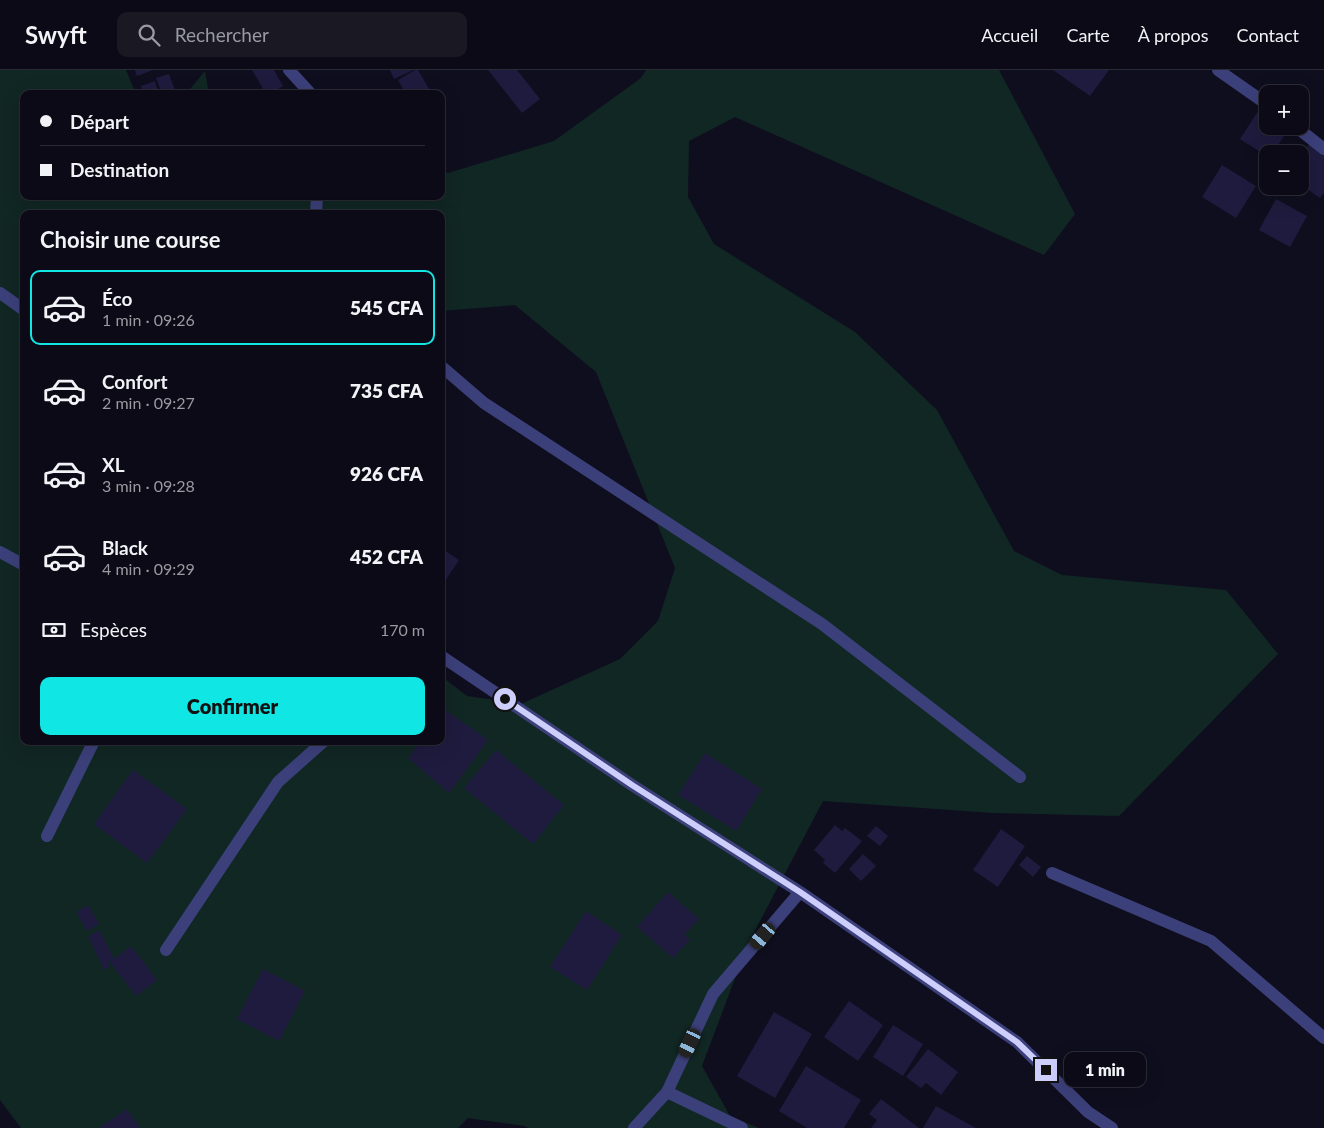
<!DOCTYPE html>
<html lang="fr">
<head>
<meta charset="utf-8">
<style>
  :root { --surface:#0b0a16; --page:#191823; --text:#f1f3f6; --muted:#9a9aa1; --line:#2b2b35; --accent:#10e6e3 }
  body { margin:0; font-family:Lato,sans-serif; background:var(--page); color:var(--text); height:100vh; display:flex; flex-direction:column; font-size:19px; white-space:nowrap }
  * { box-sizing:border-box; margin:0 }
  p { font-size:16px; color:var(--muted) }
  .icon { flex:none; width:28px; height:28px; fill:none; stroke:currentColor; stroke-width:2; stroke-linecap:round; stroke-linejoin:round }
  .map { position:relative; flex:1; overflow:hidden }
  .sheet { position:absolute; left:20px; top:140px; width:425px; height:535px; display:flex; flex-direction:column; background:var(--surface); border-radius:10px; box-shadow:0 5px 20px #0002,0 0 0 1px var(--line) }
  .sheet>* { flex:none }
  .banner { position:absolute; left:20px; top:20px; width:425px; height:110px; border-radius:10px; box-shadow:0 5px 20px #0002,0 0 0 1px var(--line); display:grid; align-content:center; height:110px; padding:0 20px; background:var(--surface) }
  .fabs { position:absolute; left:1259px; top:15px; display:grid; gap:10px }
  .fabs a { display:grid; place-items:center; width:50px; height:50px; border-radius:10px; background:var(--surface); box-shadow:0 5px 20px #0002,0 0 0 1px var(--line); font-size:25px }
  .end { position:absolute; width:22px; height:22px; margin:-11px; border:6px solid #cecefc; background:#111; box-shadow:0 0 0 2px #111 }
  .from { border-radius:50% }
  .bubble { position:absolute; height:35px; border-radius:10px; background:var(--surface); box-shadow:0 5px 20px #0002,0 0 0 1px var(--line); font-size:16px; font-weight:800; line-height:35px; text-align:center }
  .car { position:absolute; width:15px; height:30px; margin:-15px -8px; border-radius:6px; box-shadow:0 0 4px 1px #0007; background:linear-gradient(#222 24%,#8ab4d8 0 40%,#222 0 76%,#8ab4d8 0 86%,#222 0) }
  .banner b { display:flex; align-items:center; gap:18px; height:48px; font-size:19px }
  .banner b+b { border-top:1px solid var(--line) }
  .banner i { width:12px; height:12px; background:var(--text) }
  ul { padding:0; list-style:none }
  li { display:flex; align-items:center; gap:15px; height:75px; margin:0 10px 8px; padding:0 10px; border:2px solid transparent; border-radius:10px }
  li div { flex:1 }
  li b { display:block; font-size:19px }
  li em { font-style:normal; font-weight:800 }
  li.active { border-color:var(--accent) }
  li>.icon { width:45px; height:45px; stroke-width:1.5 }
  h2 { padding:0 20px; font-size:22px; line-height:60px }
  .pay { display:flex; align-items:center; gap:12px; height:55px; padding:0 20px; font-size:19px }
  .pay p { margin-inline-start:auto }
  .primary-button { display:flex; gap:10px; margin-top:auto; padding:10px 20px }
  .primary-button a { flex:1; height:58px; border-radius:10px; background:var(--accent); color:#111; font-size:20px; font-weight:800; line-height:58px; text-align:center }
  header { display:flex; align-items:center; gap:30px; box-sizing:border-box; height:70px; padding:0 25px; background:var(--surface); border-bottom:1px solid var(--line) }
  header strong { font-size:24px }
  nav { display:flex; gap:28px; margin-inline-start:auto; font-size:18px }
  .search { width:350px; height:45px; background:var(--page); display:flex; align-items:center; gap:12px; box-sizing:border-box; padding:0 18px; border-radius:10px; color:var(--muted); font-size:19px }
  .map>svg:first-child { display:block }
  .green { fill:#112724; fill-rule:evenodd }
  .building { fill:#1e1b3e }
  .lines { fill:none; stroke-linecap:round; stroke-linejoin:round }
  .minor { stroke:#3c407a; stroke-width:12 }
  .route { stroke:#cecefc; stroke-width:6 }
</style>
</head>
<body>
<header>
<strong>Swyft</strong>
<div class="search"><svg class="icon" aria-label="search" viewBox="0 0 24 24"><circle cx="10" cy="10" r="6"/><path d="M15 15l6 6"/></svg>Rechercher</div>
<nav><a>Accueil</a><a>Carte</a><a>À propos</a><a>Contact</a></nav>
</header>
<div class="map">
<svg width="1324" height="1058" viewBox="0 0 1324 1058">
  <rect width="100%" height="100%" fill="#0f0e1e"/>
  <path class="green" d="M0 0H126L136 24H24V126H441V101L448 103 554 71 641 8 646 0H999L1075 144 1044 185 735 47 689 71 688 127 714 174 855 262 937 340 1014 481 1062 505 1226 520 1278 584 1119 746 993 743 823 731 748 874 702 996 730 1046 759 1058H528L525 1056 468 1048 458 1058H21L0 1030ZM24 144H441V241L515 235 596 302 675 498 658 551 620 589 521 634 467 626 441 606V671H24Z
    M205 1 209 24H186Z"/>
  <path class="building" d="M135 0H153L137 6Z
    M252 0H274L283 16 270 24H266Z
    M390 0H413L394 9Z
    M415 0H418L432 24H406L398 10Z
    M488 0H517L540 29 522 43Z
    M1053 0H1109L1090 26Z
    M169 4 175 20 162 24 156 8Z
    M155 11 159 24H143L141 16Z
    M1260 38 1268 43V56L1290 57 1272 84H1268V87L1240 69Z
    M1310 73 1324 83V123L1320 128 1300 114V88Z
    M1222 95 1256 116 1236 148 1202 127Z
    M1276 129 1307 146 1290 177 1259 160Z
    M441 478 459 490 441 517Z
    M441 637 488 670 449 723 408 688 421 671H441Z
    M496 680 564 735 533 774 464 718Z
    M705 683 762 719 736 761 678 725Z
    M133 700 187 739 147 793 94 754Z
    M835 755 842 761 845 758 862 771 835 803 823 793 825 790 814 780Z
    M876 756 888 766 880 776 867 766Z
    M1001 759 1025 776 998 817 973 800Z
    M863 784 876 796 861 811 849 799Z
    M1027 786 1041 797 1033 807 1019 795Z
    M668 822 699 849 684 865 690 870 673 888 637 857Z
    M88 835 99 854 87 861 76 842Z
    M586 841 622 865 587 920 550 897Z
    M100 860 114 889 108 892 110 897 104 900 88 866Z
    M131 876 157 910 136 926 110 892Z
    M263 899 305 921 279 971 237 949Z
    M849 931 883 955 858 991 824 967Z
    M774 942 812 964 775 1028 737 1006Z
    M893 955 923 974 903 1006 873 987Z
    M928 979 958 1002 941 1025 926 1013 921 1018 906 1007Z
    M806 996 861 1030 844 1058H807L779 1041Z
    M881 1029 919 1058H871L877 1050 869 1044Z
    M936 1036 976 1058H923Z
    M127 1039 140 1058H99Z"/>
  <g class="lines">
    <path class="minor" d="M289 0 311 24
      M1218 0 1268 35
      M1295 56 1324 79
      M316 144 317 126
      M0 223 24 240
      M441 296 484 333 822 554 1020 707
      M0 482 24 495
      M441 586 632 715 800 822 1017 972 1088 1042 1112 1058
      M47 766 94 671
      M1052 803 1211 871 1324 968
      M166 880 278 712 324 671
      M667 1022 742 1058
      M634 1058 667 1022 713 924 800 822"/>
  </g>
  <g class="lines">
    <path class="route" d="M505 629 632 715 800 822 1017 972 1046 1000"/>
  </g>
</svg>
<div class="fabs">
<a>+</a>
<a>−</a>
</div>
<i class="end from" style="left:505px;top:629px"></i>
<i class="end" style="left:1046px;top:1000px"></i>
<div class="bubble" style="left:1064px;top:982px;width:82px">1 min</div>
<i class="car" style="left:763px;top:866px;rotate:220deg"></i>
<i class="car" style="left:690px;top:973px;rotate:205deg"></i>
<div class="banner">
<b><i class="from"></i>Départ</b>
<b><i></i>Destination</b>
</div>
<section class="sheet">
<h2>Choisir une course</h2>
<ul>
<li class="active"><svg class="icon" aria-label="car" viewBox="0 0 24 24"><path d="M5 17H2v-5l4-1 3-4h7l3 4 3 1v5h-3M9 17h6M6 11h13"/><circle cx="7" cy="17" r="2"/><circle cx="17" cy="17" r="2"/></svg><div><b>Éco</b><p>1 min · 09:26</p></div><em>545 CFA</em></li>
<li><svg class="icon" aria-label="car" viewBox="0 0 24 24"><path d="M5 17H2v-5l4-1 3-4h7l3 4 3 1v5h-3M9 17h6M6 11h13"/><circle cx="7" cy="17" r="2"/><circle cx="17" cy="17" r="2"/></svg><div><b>Confort</b><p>2 min · 09:27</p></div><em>735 CFA</em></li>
<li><svg class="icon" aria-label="car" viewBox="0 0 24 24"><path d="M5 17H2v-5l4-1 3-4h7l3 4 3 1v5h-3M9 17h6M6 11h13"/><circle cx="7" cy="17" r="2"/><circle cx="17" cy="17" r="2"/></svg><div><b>XL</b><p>3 min · 09:28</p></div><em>926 CFA</em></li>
<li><svg class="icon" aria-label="car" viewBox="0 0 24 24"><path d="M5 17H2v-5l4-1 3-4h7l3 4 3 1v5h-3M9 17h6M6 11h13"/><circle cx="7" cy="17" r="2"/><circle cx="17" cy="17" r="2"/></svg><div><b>Black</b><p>4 min · 09:29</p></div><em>452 CFA</em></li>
</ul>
<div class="pay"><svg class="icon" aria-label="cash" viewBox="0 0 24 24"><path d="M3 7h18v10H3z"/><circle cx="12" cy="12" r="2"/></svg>Espèces<p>170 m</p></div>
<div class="primary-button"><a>Confirmer</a></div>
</section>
</div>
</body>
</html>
